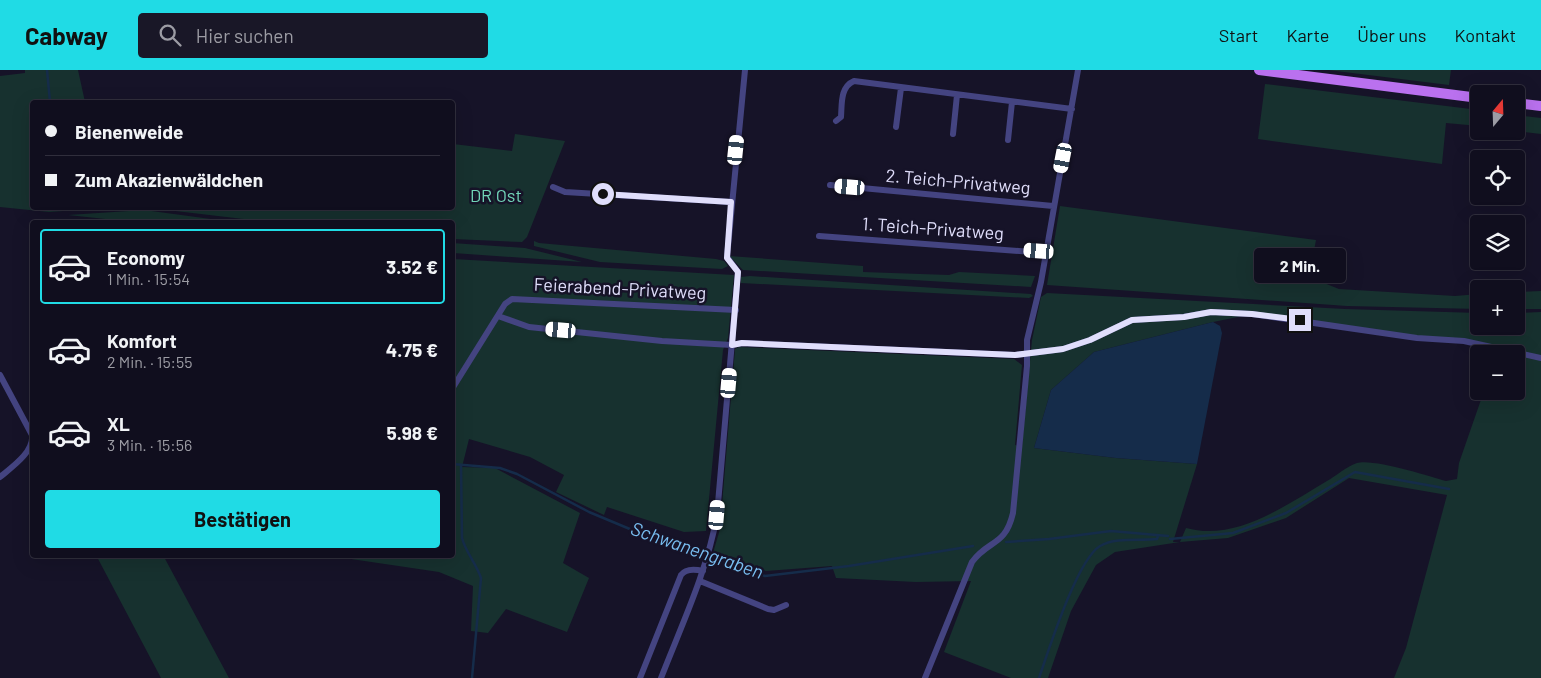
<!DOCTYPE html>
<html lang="de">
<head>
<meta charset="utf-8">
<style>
  :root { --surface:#100e1e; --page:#191727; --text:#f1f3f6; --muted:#9c9ca4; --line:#302e3c; --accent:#20dbe5 }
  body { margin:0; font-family:Barlow,sans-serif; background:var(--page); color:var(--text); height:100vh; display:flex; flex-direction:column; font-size:19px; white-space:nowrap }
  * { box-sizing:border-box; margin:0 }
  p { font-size:16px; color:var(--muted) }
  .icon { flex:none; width:28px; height:28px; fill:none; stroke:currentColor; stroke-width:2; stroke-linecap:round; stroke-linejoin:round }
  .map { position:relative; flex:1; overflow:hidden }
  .panel { position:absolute; left:30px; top:150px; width:425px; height:338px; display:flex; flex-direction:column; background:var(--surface); border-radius:5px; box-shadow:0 5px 20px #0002,0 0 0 1px var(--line) }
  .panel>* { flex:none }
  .banner { position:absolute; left:30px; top:30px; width:425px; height:110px; border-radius:5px; box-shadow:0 5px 20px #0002,0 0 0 1px var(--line); display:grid; align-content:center; height:110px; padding:0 15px; background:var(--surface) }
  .needle { width:32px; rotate:19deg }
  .fabs { position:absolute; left:1470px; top:15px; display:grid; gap:10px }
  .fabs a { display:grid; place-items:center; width:55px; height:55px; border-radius:5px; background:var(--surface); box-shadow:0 5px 20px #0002,0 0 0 1px var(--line); font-size:25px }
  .end { position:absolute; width:22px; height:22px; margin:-11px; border:6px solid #e0defb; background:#111; box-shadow:0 0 0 2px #111 }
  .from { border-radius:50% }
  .bubble { position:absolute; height:35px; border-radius:5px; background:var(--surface); box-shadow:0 5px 20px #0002,0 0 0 1px var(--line); font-size:16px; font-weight:700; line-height:35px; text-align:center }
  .car { position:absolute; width:15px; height:30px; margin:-15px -8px; border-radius:6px; box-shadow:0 0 4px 1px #0007; background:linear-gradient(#fff 24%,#345 0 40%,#fff 0 76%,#345 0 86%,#fff 0) }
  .banner b { display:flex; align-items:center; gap:18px; height:48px; font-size:19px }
  .banner b+b { border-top:1px solid var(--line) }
  .banner i { width:12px; height:12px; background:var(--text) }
  ul { padding:9px 0 0; list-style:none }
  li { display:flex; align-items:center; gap:15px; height:75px; margin:0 10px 8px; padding:0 5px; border:2px solid transparent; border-radius:5px }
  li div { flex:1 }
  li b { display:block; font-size:19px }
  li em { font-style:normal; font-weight:700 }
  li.current { border-color:var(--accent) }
  li>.icon { width:45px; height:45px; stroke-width:1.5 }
  .primary-button { display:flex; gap:10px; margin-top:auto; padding:10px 15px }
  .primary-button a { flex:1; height:58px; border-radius:5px; background:var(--accent); color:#111; font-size:20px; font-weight:700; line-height:58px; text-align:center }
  header { display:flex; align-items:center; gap:30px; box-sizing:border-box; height:70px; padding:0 25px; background:var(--accent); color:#111 }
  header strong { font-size:24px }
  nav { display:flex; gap:28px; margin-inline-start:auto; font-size:18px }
  .search { width:350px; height:45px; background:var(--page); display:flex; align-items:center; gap:12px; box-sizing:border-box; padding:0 18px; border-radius:5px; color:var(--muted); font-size:19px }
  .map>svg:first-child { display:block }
  .green { fill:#17312f; fill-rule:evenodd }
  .water { fill:#152c4a }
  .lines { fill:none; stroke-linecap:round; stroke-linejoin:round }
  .stream { stroke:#152c4a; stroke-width:2.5 }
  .street { stroke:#444481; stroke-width:6 }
  .primary { stroke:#ba71ef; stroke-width:10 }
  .route { stroke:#e0defb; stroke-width:6 }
  .labels { text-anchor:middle; stroke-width:5; stroke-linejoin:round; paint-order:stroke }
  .street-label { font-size:18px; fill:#e0defb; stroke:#161328 }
  .park-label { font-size:18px; fill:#71d4b7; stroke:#161328 }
  .water-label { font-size:19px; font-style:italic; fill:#78bdf0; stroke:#161328 }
</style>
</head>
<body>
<header>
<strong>Cabway</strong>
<div class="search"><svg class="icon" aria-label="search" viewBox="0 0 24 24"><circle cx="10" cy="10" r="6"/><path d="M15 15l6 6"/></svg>Hier suchen</div>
<nav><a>Start</a><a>Karte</a><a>Über uns</a><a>Kontakt</a></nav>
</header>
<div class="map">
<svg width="1541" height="608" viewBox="0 0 1541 608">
  <rect width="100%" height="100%" fill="#161328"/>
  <path class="green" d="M25 0H78L85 32H32V138H106L49 142 0 137V6L25 3Z
    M1328 0H1451L1449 15Z
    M1265 14 1479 40V56L1446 53 1442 94 1258 69Z
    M1516 45 1541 48V64L1516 61Z
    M515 64 565 71 527 167 522 172 453 169 452 152H268L150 138H452L453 74 512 81Z
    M1060 136 1316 170 1309 207 1339 219 1455 226 1479 224V239L1347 236 1047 215Z
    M144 140 233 152H133L68 145Z
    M534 171 539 173 716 189 724 191 728 196 722 199 600 192 534 176Z
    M452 173 525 178 582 192 453 183Z
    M729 186 863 196V202L949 205 959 202 1035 206 1031 217 743 200Z
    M453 189 734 205 728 268 723 280 706 461 684 462 607 437 604 445 556 422 564 405 530 387 469 369 462 397 495 398 580 443 563 493 589 508 567 562 506 539 488 563 471 561 473 516 439 502 324 485H452Z
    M750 206 1031 224 1033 226 1029 228 741 213V207Z
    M1541 221V239H1516V222Z
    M1047 223 1345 239 1479 243V256H1516V243L1541 242V608H1394L1406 578 1447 425 1349 408 1286 448 1228 468 1180 472 1115 482 1096 495 1071 541 1048 608H1011L944 582 971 511 916 512 836 508 832 496 766 501 713 483 720 459 735 279 739 277 1014 289 1022 295 1015 375 1022 376 1032 270 1041 227ZM1253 244 1486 275 1489 284H1516V321H1484L1459 393 1457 409 1446 411C1429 406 1372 388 1357 393 1347 396 1336 406 1327 411 1286 435 1236 472 1186 458L1180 472H1173L1197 394 1116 388 1034 378 1051 320 1094 282 1213 252Z
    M96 485H163L229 608H161Z"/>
  <path class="water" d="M1213 252 1220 256 1222 263 1197 394 1116 388 1034 378 1051 320 1094 282Z"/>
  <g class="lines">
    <path class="stream" d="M47 0 50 32
      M452 394 500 398 517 404 589 442 637 462 765 506 849 496 973 476
      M461 395 462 468C466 483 476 493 481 508L472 608
      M1170 469 1233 463 1286 443 1355 402 1449 419
      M1006 472 1049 469 1111 461 1168 466
      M1039 608C1049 579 1077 490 1100 476 1116 467 1139 471 1157 469L1158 466"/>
    <path class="street" d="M836 51 841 47C842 34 840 17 854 11L1072 39
      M896 57 901 18
      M953 64 957 25
      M1008 70 1012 32
      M830 115 1053 136
      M553 117 565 122 731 132
      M819 166 1045 183
      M498 246 529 257 662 271 732 275 742 273 1015 285 1063 279 1090 270 1132 250 1183 247 1211 242 1252 244 1417 268 1464 271 1541 288
      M0 305 32 365C34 382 12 397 0 407
      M452 319 505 234 512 229 736 240
      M700 511 768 539 774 540 786 535
      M640 608 681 505C686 498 695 499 703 501
      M661 608C682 554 707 502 717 445L738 202 727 187 745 0
      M925 608 972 492C989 469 1005 477 1013 443L1027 296V270L1041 212 1078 0"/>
    <path class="primary" d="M1259 0 1479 28
      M1516 33 1541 36"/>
  </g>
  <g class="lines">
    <path class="route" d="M603 124 731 132 727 188 738 202 732 275 742 273 1015 285 1063 279 1090 270 1132 250 1184 247 1211 242 1252 244 1300 250"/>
  </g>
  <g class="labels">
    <g class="street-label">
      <text transform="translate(958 112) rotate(5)" y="6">2. Teich-Privatweg</text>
      <text transform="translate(933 159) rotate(4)" y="6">1. Teich-Privatweg</text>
      <text transform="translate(620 219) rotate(3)" y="6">Feierabend-Privatweg</text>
    </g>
    <g class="park-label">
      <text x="496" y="132">DR Ost</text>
    </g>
    <g class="water-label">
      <text transform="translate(697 480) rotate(19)" y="7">Schwanengraben</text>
    </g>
  </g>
</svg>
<div class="fabs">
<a><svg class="needle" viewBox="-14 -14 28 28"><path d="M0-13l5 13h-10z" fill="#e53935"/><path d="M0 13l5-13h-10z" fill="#9c9ca4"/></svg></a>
<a><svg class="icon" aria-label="locate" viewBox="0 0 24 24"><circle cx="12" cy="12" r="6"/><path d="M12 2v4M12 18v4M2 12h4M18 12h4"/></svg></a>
<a><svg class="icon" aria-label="layers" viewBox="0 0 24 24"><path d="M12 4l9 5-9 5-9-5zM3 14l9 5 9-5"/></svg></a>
<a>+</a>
<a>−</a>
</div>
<i class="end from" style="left:603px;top:124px"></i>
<i class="end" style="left:1300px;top:250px"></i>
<div class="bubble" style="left:1254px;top:178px;width:92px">2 Min.</div>
<i class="car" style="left:736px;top:80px;rotate:6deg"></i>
<i class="car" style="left:1063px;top:88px;rotate:191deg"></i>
<i class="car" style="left:850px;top:117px;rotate:275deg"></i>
<i class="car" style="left:1039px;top:181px;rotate:274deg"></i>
<i class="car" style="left:561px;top:260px;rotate:275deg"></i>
<i class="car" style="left:729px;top:313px;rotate:5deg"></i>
<i class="car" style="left:717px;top:445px;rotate:5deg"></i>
<div class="banner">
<b><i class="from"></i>Bienenweide</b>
<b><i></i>Zum Akazienwäldchen</b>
</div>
<section class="panel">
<ul>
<li class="current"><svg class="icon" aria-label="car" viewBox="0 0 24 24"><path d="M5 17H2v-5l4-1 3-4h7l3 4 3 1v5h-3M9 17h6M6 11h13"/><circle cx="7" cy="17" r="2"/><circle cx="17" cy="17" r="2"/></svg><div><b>Economy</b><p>1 Min. · 15:54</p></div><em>3.52 €</em></li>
<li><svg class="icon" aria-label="car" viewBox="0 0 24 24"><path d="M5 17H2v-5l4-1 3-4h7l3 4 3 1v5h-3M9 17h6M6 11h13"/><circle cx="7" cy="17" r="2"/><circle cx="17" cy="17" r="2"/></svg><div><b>Komfort</b><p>2 Min. · 15:55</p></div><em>4.75 €</em></li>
<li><svg class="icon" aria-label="car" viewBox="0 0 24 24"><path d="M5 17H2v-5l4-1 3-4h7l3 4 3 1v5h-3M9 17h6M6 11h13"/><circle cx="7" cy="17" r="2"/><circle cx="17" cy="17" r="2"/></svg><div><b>XL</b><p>3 Min. · 15:56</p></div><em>5.98 €</em></li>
</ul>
<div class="primary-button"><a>Bestätigen</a></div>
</section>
</div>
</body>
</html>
